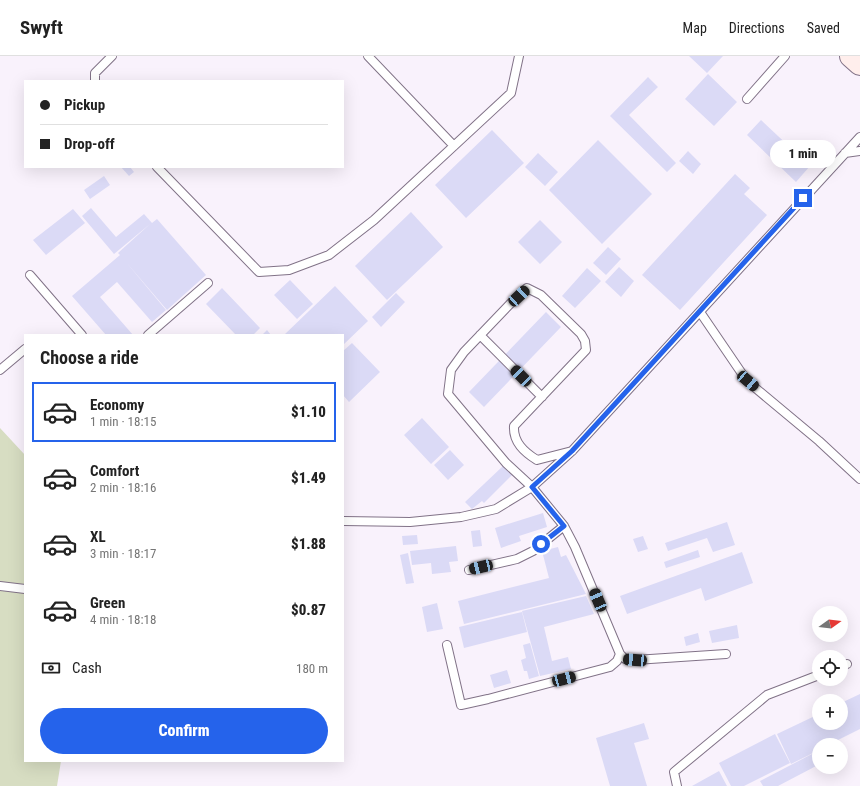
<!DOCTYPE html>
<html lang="en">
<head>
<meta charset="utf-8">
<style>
  :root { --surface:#fff; --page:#f2f2f2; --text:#222; --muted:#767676; --line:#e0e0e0; --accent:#2563eb }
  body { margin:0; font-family:"Roboto Condensed",sans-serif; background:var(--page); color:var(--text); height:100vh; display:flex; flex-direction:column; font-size:15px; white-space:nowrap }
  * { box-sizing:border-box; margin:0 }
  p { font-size:13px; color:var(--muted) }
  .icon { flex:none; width:22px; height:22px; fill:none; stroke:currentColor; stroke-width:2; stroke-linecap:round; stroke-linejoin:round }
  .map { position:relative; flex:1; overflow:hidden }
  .drawer { position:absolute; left:24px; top:278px; width:320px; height:428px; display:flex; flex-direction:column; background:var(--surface); border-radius:0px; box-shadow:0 4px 16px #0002 }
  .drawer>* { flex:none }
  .banner { position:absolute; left:24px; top:24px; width:320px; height:88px; border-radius:0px; box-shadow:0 4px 16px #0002; display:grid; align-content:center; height:88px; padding:0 16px; background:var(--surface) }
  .needle { width:26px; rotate:75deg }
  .tools { position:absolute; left:812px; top:550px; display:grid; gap:8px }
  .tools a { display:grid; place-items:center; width:36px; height:36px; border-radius:50%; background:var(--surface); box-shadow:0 4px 16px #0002; font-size:20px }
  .end { position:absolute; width:18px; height:18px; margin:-9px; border:5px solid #2563eb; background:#fff; box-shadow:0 0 0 2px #fff }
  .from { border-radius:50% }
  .bubble { position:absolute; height:28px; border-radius:14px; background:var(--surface); box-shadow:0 4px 16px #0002; font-size:13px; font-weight:800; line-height:28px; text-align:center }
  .car { position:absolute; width:12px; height:24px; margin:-12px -6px; border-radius:5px; box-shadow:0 0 3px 1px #0007; background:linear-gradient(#222 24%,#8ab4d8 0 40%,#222 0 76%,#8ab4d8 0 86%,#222 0) }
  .banner b { display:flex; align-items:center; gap:14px; height:38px; font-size:15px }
  .banner b+b { border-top:1px solid var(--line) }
  .banner i { width:10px; height:10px; background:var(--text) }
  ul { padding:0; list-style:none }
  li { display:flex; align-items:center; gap:12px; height:60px; margin:0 8px 6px; padding:0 8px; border:2px solid transparent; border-radius:0px }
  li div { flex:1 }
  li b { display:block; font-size:15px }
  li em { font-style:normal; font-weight:800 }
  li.current { border-color:var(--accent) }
  li>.icon { width:36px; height:36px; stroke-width:1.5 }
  h2 { padding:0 16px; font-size:18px; line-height:48px }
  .pay { display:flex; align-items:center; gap:10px; height:44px; padding:0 16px; font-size:15px }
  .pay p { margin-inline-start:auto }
  .cta { display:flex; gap:8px; margin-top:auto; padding:8px 16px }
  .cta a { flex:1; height:46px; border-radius:24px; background:var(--accent); color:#fff; font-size:16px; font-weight:800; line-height:46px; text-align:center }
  header { display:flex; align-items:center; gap:24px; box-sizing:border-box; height:56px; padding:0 20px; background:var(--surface); border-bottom:1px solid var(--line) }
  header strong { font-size:19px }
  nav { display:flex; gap:22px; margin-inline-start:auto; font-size:14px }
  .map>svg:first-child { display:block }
  .green { fill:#d7ddc2 }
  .building { fill:#dbdaf6 }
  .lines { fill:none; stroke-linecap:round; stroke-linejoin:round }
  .lane-casing { stroke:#817287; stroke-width:10 }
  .secondary-casing { stroke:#817287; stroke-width:24 }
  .lane { stroke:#fff; stroke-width:8 }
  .secondary { stroke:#ffeeec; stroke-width:22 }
  .route { stroke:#2563eb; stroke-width:5 }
</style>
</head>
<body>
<header>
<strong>Swyft</strong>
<nav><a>Map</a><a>Directions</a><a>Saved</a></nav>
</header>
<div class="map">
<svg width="860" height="730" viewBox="0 0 860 730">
  <rect width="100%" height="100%" fill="#f9f2fc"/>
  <path class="green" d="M0 372 25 399V705H61L57 730H0Z"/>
  <path class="building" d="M689 0H723L707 17Z
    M708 18 737 46 714 70 685 43Z
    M648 21 658 31 629 59 676 107 667 116 610 60Z
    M761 64 810 110 796 126 747 79Z
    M492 74 524 107 466 162 435 129Z
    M598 84 652 138 602 188 549 134Z
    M688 95 701 108 693 118 679 105Z
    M538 97 558 116 545 130 525 111Z
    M121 111H130L134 116 129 120Z
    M735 118 750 132 744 138 767 159 680 254 642 219Z
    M104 120 110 129 90 143 84 134Z
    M91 152 116 181 144 158 152 167 157 163 206 219 167 254 126 206 166 254 152 266 117 226 100 241 133 279H106L72 240 120 199 118 197 150 168 114 198 82 160Z
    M73 153 85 167 46 199 33 184Z
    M411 156 443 191 387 244 355 210Z
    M540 164 562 186 540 208 518 186Z
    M608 191 621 203 606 219 593 207Z
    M619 211 634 225 621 241 605 226Z
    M587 212 601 225 575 252 562 240Z
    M290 224 313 248 297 263 274 239Z
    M335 230 368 265 343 289V279H284Z
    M222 232 260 272 253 279H236L206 248Z
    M396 237 405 246 381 271 372 261Z
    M546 256 561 271 484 351 469 336Z
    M267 274 271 279H262Z
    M352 287 380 316 349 346 343 339V295Z
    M422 362 449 391 431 408 404 379Z
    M450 394 464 409 448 424 434 409Z
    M503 410 512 419 484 447 482 445 472 453 465 446Z
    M543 457 547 471 519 480 521 485 501 492 495 472Z
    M727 466 735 489 713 496 707 482 668 495 665 487Z
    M480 474 482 490 473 491 471 475Z
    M417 479 418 488 403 489 402 480Z
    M643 480 648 493 638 496 633 483Z
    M456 490 458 505 449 506 451 516 432 518 431 507 412 509 410 495Z
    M558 491 561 501 566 499 586 538 464 568 458 545 549 522 542 495Z
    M698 494 700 501 666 512 664 506Z
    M742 496 753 527 705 545 701 532 627 558 620 540Z
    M408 497 414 527 406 528 400 499Z
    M586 540 594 558 544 571 552 605 568 601 571 613 540 620 522 555Z
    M437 547 443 573 427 576 422 551Z
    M522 556 527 576 464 592 459 571Z
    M737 569 739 582 712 587 709 575Z
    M698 577 700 586 686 590 684 581Z
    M530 587 539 620 529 623 527 615H524L521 604 526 602 523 589Z
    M507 614 511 627 494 632 490 619Z
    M860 638V673L828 689H819V694L791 708 777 678 819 658V667H841V647Z
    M644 667 649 683 634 687 647 730H610L596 682Z
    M775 678 790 707 744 730H731L719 707Z
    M812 698 818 709 778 730H763L760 725Z
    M719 715 727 730H692Z"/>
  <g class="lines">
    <defs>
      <path id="lane" d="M368 0 454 90
        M95 25V17L112 0
        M747 43 785 0
        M845 97 860 95
        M157 111 259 216 289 214 329 199 374 164 511 37 519 0
        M30 219 82 279
        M700 256 747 325 819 385 860 423
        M148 279 208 227
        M480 279 542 341
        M0 314 25 293
        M343 465 410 466 461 461 496 453 532 431 572 395 860 81
        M469 514 517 503 533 495 564 470
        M0 530 25 533
        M447 589 461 649 488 643 610 611 617 605 620 598 575 491 564 470 532 431 506 407 448 338 451 314 464 296 510 248 527 232 541 239 581 278 585 285 586 294 514 370C513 386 524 396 537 404L572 395
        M620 598 625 603 635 604 726 598
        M841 610 847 608
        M677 730 674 716 767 639 819 619"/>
      <path id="secondary" d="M851 0 860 8"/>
    </defs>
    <use href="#lane" class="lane-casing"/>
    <use href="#secondary" class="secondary-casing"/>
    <use href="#lane" class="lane"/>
    <use href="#secondary" class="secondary"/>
  </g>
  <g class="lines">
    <path class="route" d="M541 488 564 470 532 431 572 395 803 142"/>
  </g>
</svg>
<div class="tools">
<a><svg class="needle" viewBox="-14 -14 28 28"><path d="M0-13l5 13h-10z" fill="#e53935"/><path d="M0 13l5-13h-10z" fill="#767676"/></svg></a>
<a><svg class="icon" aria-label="locate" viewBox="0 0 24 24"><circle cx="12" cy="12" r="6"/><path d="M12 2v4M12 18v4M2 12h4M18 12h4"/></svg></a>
<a>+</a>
<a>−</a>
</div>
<i class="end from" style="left:541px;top:488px"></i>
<i class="end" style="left:803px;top:142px"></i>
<div class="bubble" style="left:770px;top:84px;width:66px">1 min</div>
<i class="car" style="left:519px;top:240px;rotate:47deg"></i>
<i class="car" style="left:521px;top:320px;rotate:315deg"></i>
<i class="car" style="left:748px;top:325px;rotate:130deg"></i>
<i class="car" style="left:481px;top:511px;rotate:257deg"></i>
<i class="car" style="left:598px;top:544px;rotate:337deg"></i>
<i class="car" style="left:635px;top:604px;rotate:274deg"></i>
<i class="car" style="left:564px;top:623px;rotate:75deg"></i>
<div class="banner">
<b><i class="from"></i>Pickup</b>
<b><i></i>Drop-off</b>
</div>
<section class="drawer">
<h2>Choose a ride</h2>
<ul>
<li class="current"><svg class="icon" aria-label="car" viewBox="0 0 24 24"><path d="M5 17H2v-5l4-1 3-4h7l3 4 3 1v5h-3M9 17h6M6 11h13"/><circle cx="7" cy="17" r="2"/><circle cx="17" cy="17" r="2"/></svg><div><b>Economy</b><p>1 min · 18:15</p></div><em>$1.10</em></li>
<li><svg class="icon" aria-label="car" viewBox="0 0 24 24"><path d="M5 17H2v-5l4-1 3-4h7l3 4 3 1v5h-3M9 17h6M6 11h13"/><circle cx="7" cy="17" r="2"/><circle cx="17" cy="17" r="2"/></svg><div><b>Comfort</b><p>2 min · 18:16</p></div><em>$1.49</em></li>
<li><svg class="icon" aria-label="car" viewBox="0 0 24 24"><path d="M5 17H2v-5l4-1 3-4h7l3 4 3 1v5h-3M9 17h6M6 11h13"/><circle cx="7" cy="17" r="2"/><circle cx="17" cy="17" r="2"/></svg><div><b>XL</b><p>3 min · 18:17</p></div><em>$1.88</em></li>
<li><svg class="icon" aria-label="car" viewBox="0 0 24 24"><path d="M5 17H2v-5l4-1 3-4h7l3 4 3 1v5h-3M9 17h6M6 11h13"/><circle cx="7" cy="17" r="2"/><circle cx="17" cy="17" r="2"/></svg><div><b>Green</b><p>4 min · 18:18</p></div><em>$0.87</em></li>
</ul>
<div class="pay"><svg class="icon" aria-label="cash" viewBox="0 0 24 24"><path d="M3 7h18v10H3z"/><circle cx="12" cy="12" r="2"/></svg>Cash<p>180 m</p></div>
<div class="cta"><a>Confirm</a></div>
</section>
</div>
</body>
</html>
